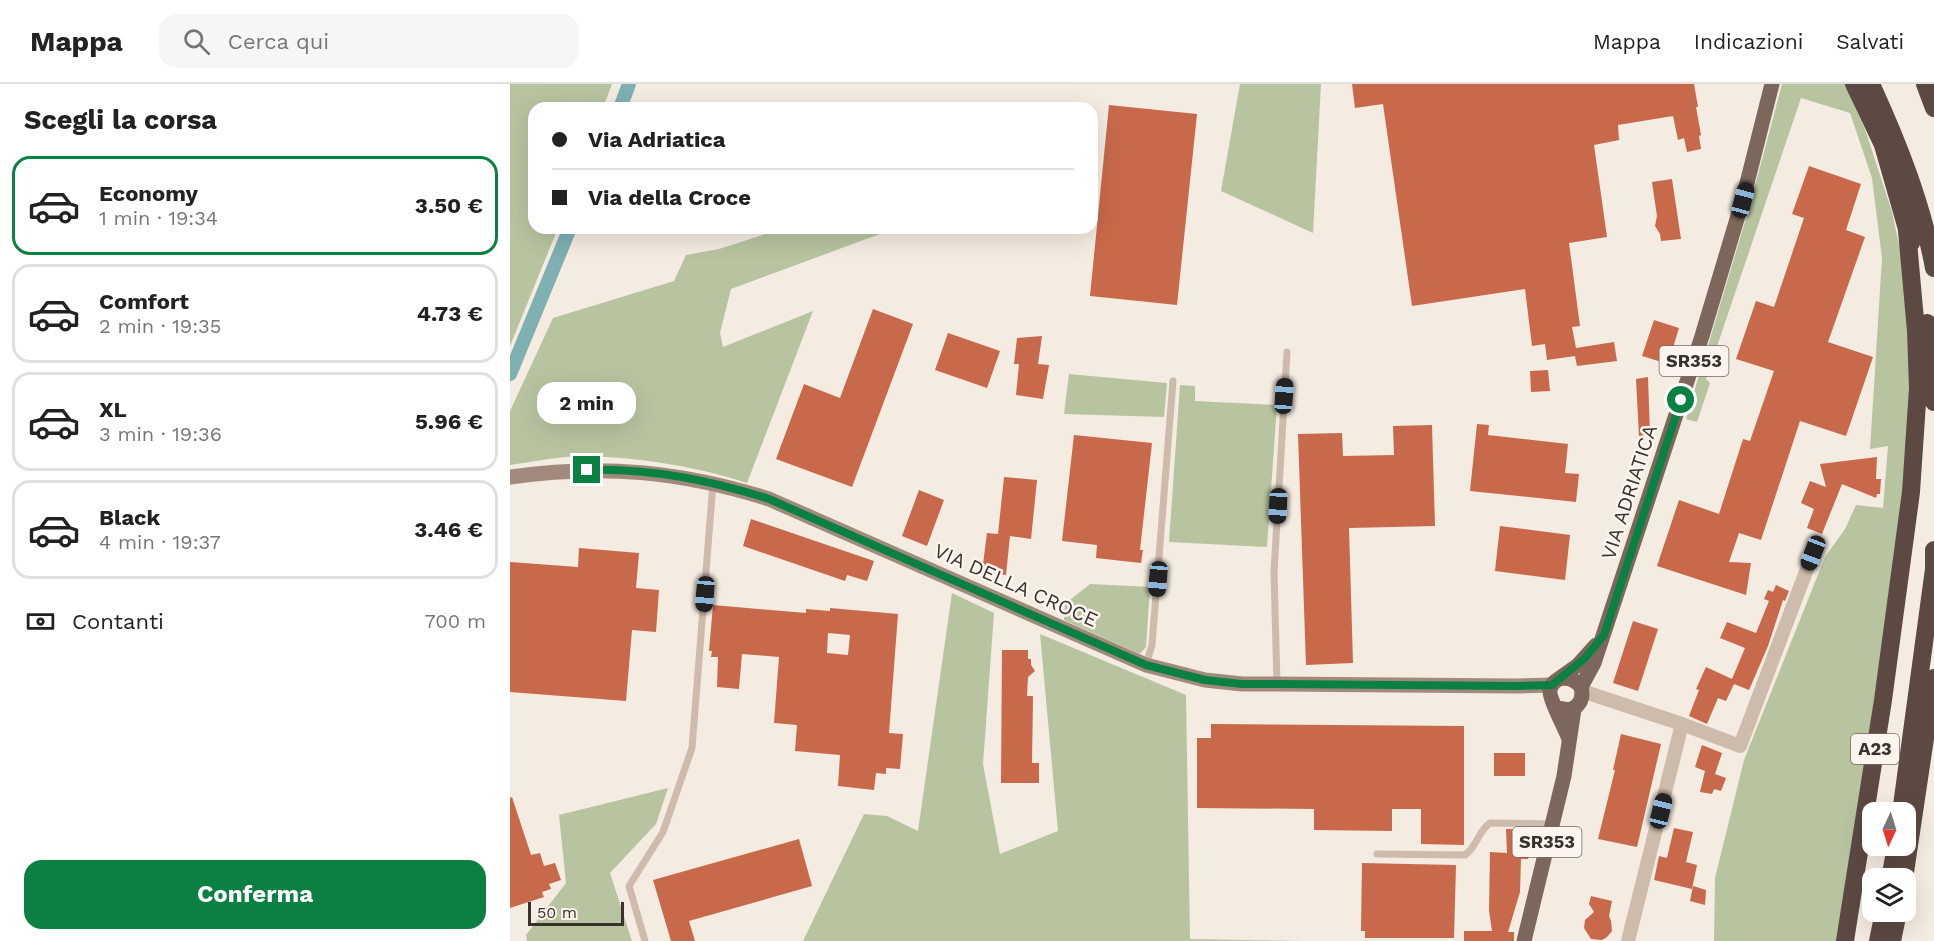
<!DOCTYPE html>
<html lang="it">
<head>
<meta charset="utf-8">
<style>
  :root { --surface:#fff; --page:#f6f6f6; --text:#222; --muted:#767676; --line:#e0e0e0; --accent:#0b8043 }
  body { margin:0; font-family:"Work Sans",sans-serif; background:var(--page); color:var(--text); height:100vh; display:flex; flex-direction:column; font-size:22px; white-space:nowrap }
  * { box-sizing:border-box; margin:0 }
  p { font-size:20px; color:var(--muted) }
  .icon { flex:none; width:33px; height:33px; fill:none; stroke:currentColor; stroke-width:2; stroke-linecap:round; stroke-linejoin:round }
  .map { position:relative; flex:1; overflow:hidden }
  .panel { display:flex; flex-direction:column; background:var(--surface); width:510px }
  .panel>* { flex:none }
  .banner { position:absolute; left:18px; top:18px; width:570px; height:132px; border-radius:18px; box-shadow:0 6px 24px #0002; display:grid; align-content:center; height:132px; padding:0 24px; background:var(--surface) }
  .needle { width:39px; rotate:184deg }
  .buttons { position:absolute; left:1352px; top:718px; display:grid; gap:12px }
  .buttons a { display:grid; place-items:center; width:54px; height:54px; border-radius:12px; background:var(--surface); box-shadow:0 6px 24px #0002; font-size:30px }
  .scale { position:absolute; left:18px; bottom:15px; width:96px; box-sizing:border-box; padding-left:6px; border:3px solid #3b302b; border-top:0; font-size:16px; line-height:21px; white-space:nowrap; color:#3b302b; -webkit-text-stroke:4px #fbf5ee; paint-order:stroke }
  .end { position:absolute; width:27px; height:27px; margin:-14px; border:8px solid #0b8043; background:#fff; box-shadow:0 0 0 3px #fff }
  .from { border-radius:50% }
  .bubble { position:absolute; height:42px; border-radius:18px; background:var(--surface); box-shadow:0 6px 24px #0002; font-size:20px; font-weight:700; line-height:42px; text-align:center }
  .car { position:absolute; width:18px; height:36px; margin:-18px -9px; border-radius:8px; box-shadow:0 0 4px 2px #0007; background:linear-gradient(#222 24%,#8ab4d8 0 40%,#222 0 76%,#8ab4d8 0 86%,#222 0) }
  .banner b { display:flex; align-items:center; gap:21px; height:57px; font-size:22px }
  .banner b+b { border-top:2px solid var(--line) }
  .banner i { width:15px; height:15px; background:var(--text) }
  ul { padding:0; list-style:none }
  li { display:flex; align-items:center; gap:18px; height:99px; margin:0 12px 9px; padding:0 12px; border:3px solid var(--line); border-radius:18px }
  li div { flex:1 }
  li b { display:block; font-size:22px }
  li em { font-style:normal; font-weight:700 }
  li.on { border-color:var(--accent) }
  li>.icon { width:54px; height:54px; stroke-width:1.5 }
  h2 { padding:0 24px; font-size:27px; line-height:72px }
  .pay { display:flex; align-items:center; gap:15px; height:66px; padding:0 24px; font-size:22px }
  .pay p { margin-inline-start:auto }
  .primary-button { display:flex; gap:12px; margin-top:auto; padding:12px 24px }
  .primary-button a { flex:1; height:69px; border-radius:18px; background:var(--accent); color:#fff; font-size:24px; font-weight:700; line-height:69px; text-align:center }
  header { display:flex; align-items:center; gap:36px; box-sizing:border-box; height:84px; padding:0 30px; background:var(--surface); border-bottom:2px solid var(--line) }
  header strong { font-size:28px }
  nav { display:flex; gap:33px; margin-inline-start:auto; font-size:21px }
  .search { width:420px; height:54px; background:var(--page); display:flex; align-items:center; gap:15px; box-sizing:border-box; padding:0 21px; border-radius:18px; color:var(--muted); font-size:22px }
  main { display:flex; flex:1; min-height:0 }
  .map>svg:first-child { display:block }
  .green { fill:#b8c4a0 }
  .lines { fill:none; stroke-linecap:round; stroke-linejoin:round }
  .canal { stroke:#7fb0b2; stroke-width:14 }
  .building { fill:#c8694b; fill-rule:evenodd }
  .service { stroke:#cdbbac; stroke-width:7 }
  .minor { stroke:#cdbbac; stroke-width:14 }
  .secondary { stroke:#a18a7d; stroke-width:15 }
  .primary { stroke:#7d675c; stroke-width:15 }
  .motorway { stroke:#5c4a42; stroke-width:18 }
  .route { stroke:#0b8043; stroke-width:8 }
  .labels { text-anchor:middle; stroke-width:5; stroke-linejoin:round; paint-order:stroke }
  .shield { fill:#fbf5ee; stroke:#756b66; stroke-width:1.5 }
  .shield-label { font-size:18px; font-weight:bold; fill:#3b302b }
  .street-label { font-size:20px; fill:#3b302b; stroke:#fbf5ee }
</style>
</head>
<body>
<header>
<strong>Mappa</strong>
<div class="search"><svg class="icon" aria-label="search" viewBox="0 0 24 24"><circle cx="10" cy="10" r="6"/><path d="M15 15l6 6"/></svg>Cerca qui</div>
<nav><a>Mappa</a><a>Indicazioni</a><a>Salvati</a></nav>
</header>
<main>
<section class="panel">
<h2>Scegli la corsa</h2>
<ul>
<li class="on"><svg class="icon" aria-label="car" viewBox="0 0 24 24"><path d="M5 17H2v-5l4-1 3-4h7l3 4 3 1v5h-3M9 17h6M6 11h13"/><circle cx="7" cy="17" r="2"/><circle cx="17" cy="17" r="2"/></svg><div><b>Economy</b><p>1 min · 19:34</p></div><em>3.50 €</em></li>
<li><svg class="icon" aria-label="car" viewBox="0 0 24 24"><path d="M5 17H2v-5l4-1 3-4h7l3 4 3 1v5h-3M9 17h6M6 11h13"/><circle cx="7" cy="17" r="2"/><circle cx="17" cy="17" r="2"/></svg><div><b>Comfort</b><p>2 min · 19:35</p></div><em>4.73 €</em></li>
<li><svg class="icon" aria-label="car" viewBox="0 0 24 24"><path d="M5 17H2v-5l4-1 3-4h7l3 4 3 1v5h-3M9 17h6M6 11h13"/><circle cx="7" cy="17" r="2"/><circle cx="17" cy="17" r="2"/></svg><div><b>XL</b><p>3 min · 19:36</p></div><em>5.96 €</em></li>
<li><svg class="icon" aria-label="car" viewBox="0 0 24 24"><path d="M5 17H2v-5l4-1 3-4h7l3 4 3 1v5h-3M9 17h6M6 11h13"/><circle cx="7" cy="17" r="2"/><circle cx="17" cy="17" r="2"/></svg><div><b>Black</b><p>4 min · 19:37</p></div><em>3.46 €</em></li>
</ul>
<div class="pay"><svg class="icon" aria-label="cash" viewBox="0 0 24 24"><path d="M3 7h18v10H3z"/><circle cx="12" cy="12" r="2"/></svg>Contanti<p>700 m</p></div>
<div class="primary-button"><a>Conferma</a></div>
</section>
<div class="map">
<svg width="1424" height="857" viewBox="0 0 1424 857">
  <rect width="100%" height="100%" fill="#f4ebe1"/>
  <path class="green" d="M0 0H102L93 24H24V144H48L0 262Z
    M730 0H811L803 149 711 107Z
    M1272 0H1335L1356 48 1382 128 1394 184 1403 287 1394 410 1329 857H1204L1205 794 1234 676 1315 473 1335 445 1346 421 1373 424 1378 362 1360 365 1372 174 1362 94 1340 29 1291 14 1196 295 1200 299 1187 338 1176 335 1240 121Z
    M274 144H386L221 205 210 249 213 263 303 227 237 399C183 381 103 368 46 374 30 376 15 379 0 381V327L43 234 164 197 176 171 209 165Z
    M559 290 657 299 654 333 554 330Z
    M670 301 685 302V317L767 321 757 463 659 458Z
    M580 500 640 503 636 563 630 570 554 536 555 520Z
    M442 509 484 529 473 680 490 770 548 747 530 550 676 611 680 855 792 857H293L354 730 377 732 408 747Z
    M158 704 146 740 100 789 122 857H17L16 851 56 799 49 731Z"/>
  <g class="lines">
    <path class="canal" d="M110 24 119 0
      M0 290 60 144"/>
  </g>
  <path class="building" d="M842 0H1184L1188 23H1186L1191 51 1189 52 1191 65 1177 68 1174 54 1168 56 1163 32 1108 41 1109 56 1084 61 1097 153 1059 159 1070 242 1062 243 1066 264 1104 258 1107 277 1067 282 1065 272 1037 276 1035 260 1022 262 1015 205 902 222 873 20 845 24Z
    M599 21 687 30 667 221 580 212Z
    M1299 82 1351 100 1336 146 1355 153 1318 258 1363 273 1336 352 1290 337 1251 456 1229 449 1219 478 1241 479 1236 511 1147 482 1169 416 1209 430 1233 355 1240 357 1264 287 1226 275 1246 217 1264 223 1294 134 1282 130Z
    M1162 95 1171 155 1151 157 1150 150 1145 142 1147 132 1142 98Z
    M363 225 403 240 342 403 266 375 294 300 330 314Z
    M1144 236 1169 244 1158 280 1132 272Z
    M438 249 490 267 477 304 425 286Z
    M532 252 528 280 539 281 533 315 506 311 509 280H504L507 254Z
    M1038 286 1040 307 1021 308 1020 287Z
    M1138 293 1140 350 1129 352 1126 295Z
    M967 340 979 341 978 351 1058 360 1055 389 1069 390 1066 418 960 407Z
    M922 341 925 442 839 444 843 579 796 581 788 350 832 349 833 372 884 371 883 342Z
    M564 351 642 359 630 466H633L631 479 586 474 587 461 552 457Z
    M1367 373 1366 395H1371L1370 410H1367L1366 414 1332 400 1312 450 1297 444 1304 425 1291 419 1300 397 1316 403 1310 380Z
    M494 393 527 396 521 455 500 452 496 491 472 488 477 449 488 450Z
    M409 406 434 416 417 462 392 452Z
    M241 435 364 477 357 497 337 491 335 497 233 462Z
    M990 442 1060 451 1055 496 985 487Z
    M69 464 129 469 126 504 149 506 146 548 122 546 116 617 0 608V478L68 483Z
    M1266 501 1279 507 1275 517 1273 516 1258 562 1239 606 1224 600 1216 617 1208 614 1197 640 1179 632 1189 606 1186 605 1196 583 1222 595 1235 564 1210 554 1217 538 1246 549 1259 517 1254 515 1258 506 1263 508Z
    M203 521 296 529V525L320 527V524L388 530 379 649 393 650 390 685 376 684V690L366 689 364 706 328 702 330 671 285 667 287 641 264 639 269 573 232 570 229 605 207 603 208 573H201L202 567H199ZM318 549 340 551 338 571 317 569Z
    M1123 537 1148 545 1128 607 1103 599Z
    M492 566H518V575H521V581L525 587 518 593 517 612H523L522 679H529V699H491Z
    M701 640 954 642V761L911 760V725H882V747L804 746V725L687 724V654H701Z
    M1111 650 1151 660 1127 763 1088 755 1105 686H1103Z
    M1192 661 1212 669 1205 690 1216 694 1211 707 1204 705 1202 710 1190 708 1195 687 1185 683Z
    M984 669H1015V692H984Z
    M2 713 21 771 30 769 34 782 45 779 51 796 39 800 41 805 32 808 34 813 0 824V714Z
    M1164 744 1183 748 1176 778 1187 781 1182 805 1144 796 1149 772 1157 774Z
    M996 745H1018V775H1011L1010 808 998 848H1004V857H954V847H982L979 827 980 768 997 769Z
    M289 755 302 802 179 837 185 857H161L143 796Z
    M852 779 946 781 944 854H855V847H851Z
    M1183 802 1196 806 1195 821 1180 817Z
    M1081 812 1102 817 1099 832 1101 837 1102 847 1097 853 1092 856 1081 855 1074 844 1075 836 1084 828 1079 820Z"/>
  <g class="lines">
    <path class="service" d="M636 581 642 561 663 297
      M767 600 764 488 777 268
      M867 770 955 771C967 763 968 747 980 739L1042 740
      M135 857 119 802 153 748 182 664 203 399"/>
    <path class="minor" d="M1072 607 1172 640 1230 662 1303 469
      M1118 857 1172 640"/>
    <path class="secondary" d="M0 393C93 380 170 387 259 415L636 581 695 596 732 600H767L1007 602 1042 601"/>
    <path class="primary" d="M1047 596 1068 581 1086 561
      M1071 603 1084 579 1192 252 1233 115 1262 0
      M1046 624 1060 626C1070 622 1074 614 1071 603 1063 592 1045 590 1040 605 1038 613 1055 644 1059 655
      M1014 857 1054 692 1064 625"/>
    <path class="motorway" d="M1344 0 1373 61 1401 159
      M1361 0C1388 59 1412 119 1424 184
      M1415 0 1424 24
      M1417 239 1424 318
      M1391 729 1424 485V466
      M1380 795 1386 762
      M1394 795 1424 594
      M1335 857 1373 616 1401 408 1408 304 1406 247 1397 147
      M1368 857 1374 828
      M1382 857 1388 828"/>
  </g>
  <g class="lines">
    <path class="route" d="M77 386C139 384 200 396 259 415L636 581 695 596 732 600H767L1006 602 1042 601 1075 574 1094 551 1171 316"/>
  </g>
  <g class="labels">
    <g class="shield">
      <rect x="1149.5" y="262" width="69" height="30" rx="4.5"/>
      <rect x="1341" y="650" width="48" height="30" rx="4.5"/>
      <rect x="1002.5" y="743" width="69" height="30" rx="4.5"/>
    </g>
    <g class="shield-label">
      <text x="1184" y="283">SR353</text>
      <text x="1365" y="671">A23</text>
      <text x="1037" y="764">SR353</text>
    </g>
    <g class="street-label">
      <text transform="translate(1119 408) rotate(-72)" y="7">VIA ADRIATICA</text>
      <text transform="translate(506 501) rotate(24)" y="7">VIA DELLA CROCE</text>
    </g>
  </g>
</svg>
<div class="buttons">
<a><svg class="needle" viewBox="-14 -14 28 28"><path d="M0-13l5 13h-10z" fill="#e53935"/><path d="M0 13l5-13h-10z" fill="#767676"/></svg></a>
<a><svg class="icon" aria-label="layers" viewBox="0 0 24 24"><path d="M12 4l9 5-9 5-9-5zM3 14l9 5 9-5"/></svg></a>
</div>
<div class="scale">50 m</div>
<i class="end from" style="left:1171px;top:316px"></i>
<i class="end" style="left:77px;top:386px"></i>
<div class="bubble" style="left:27px;top:298px;width:99px">2 min</div>
<i class="car" style="left:1233px;top:116px;rotate:15deg"></i>
<i class="car" style="left:774px;top:312px;rotate:4deg"></i>
<i class="car" style="left:768px;top:422px;rotate:183deg"></i>
<i class="car" style="left:1303px;top:469px;rotate:201deg"></i>
<i class="car" style="left:648px;top:495px;rotate:185deg"></i>
<i class="car" style="left:195px;top:510px;rotate:185deg"></i>
<i class="car" style="left:1151px;top:727px;rotate:14deg"></i>
<div class="banner">
<b><i class="from"></i>Via Adriatica</b>
<b><i></i>Via della Croce</b>
</div>
</div>
</main>
</body>
</html>
